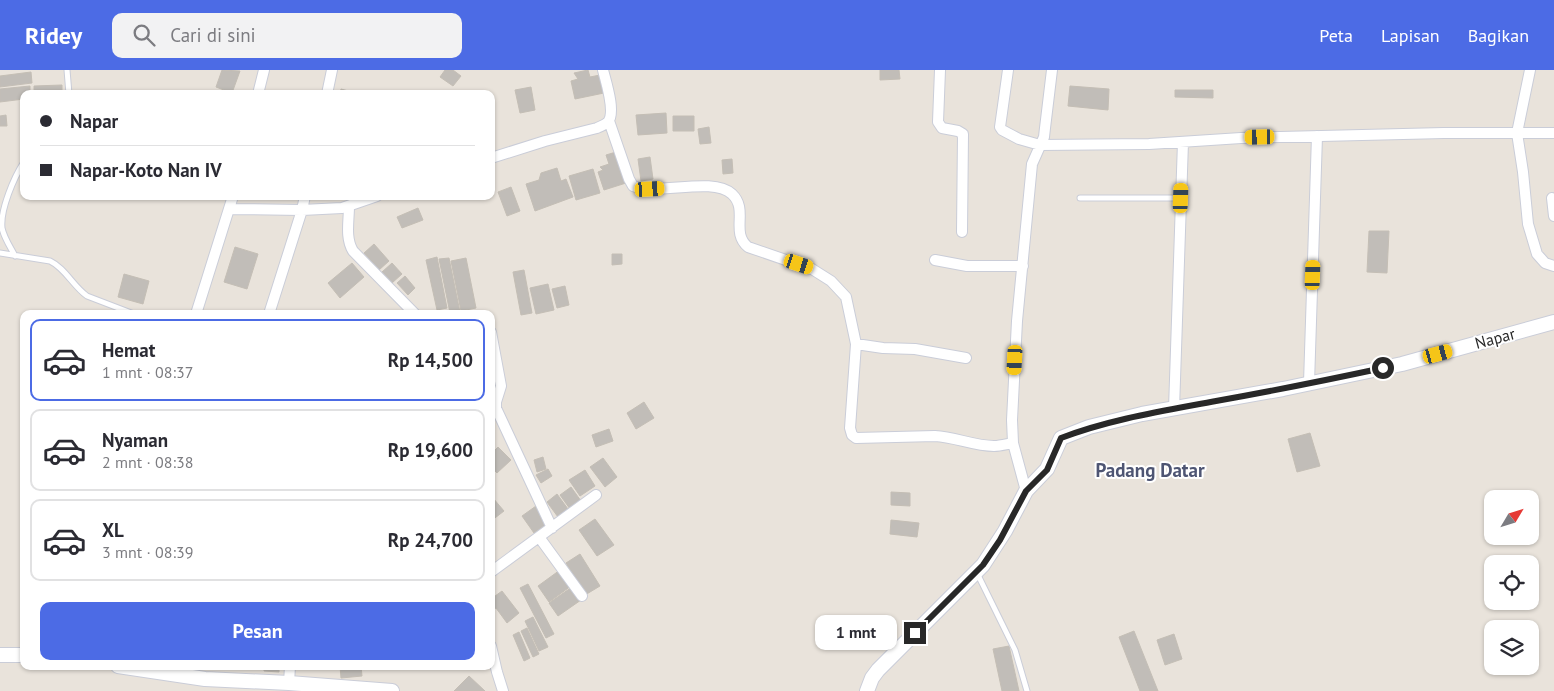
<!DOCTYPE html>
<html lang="id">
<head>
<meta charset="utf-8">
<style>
  :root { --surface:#fff; --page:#f2f2f3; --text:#2b2b33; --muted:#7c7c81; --line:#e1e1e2; --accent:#4c6be5 }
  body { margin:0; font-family:"PT Sans",sans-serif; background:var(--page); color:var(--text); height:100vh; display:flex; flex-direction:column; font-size:19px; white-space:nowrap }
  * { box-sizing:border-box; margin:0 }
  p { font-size:16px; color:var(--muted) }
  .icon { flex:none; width:28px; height:28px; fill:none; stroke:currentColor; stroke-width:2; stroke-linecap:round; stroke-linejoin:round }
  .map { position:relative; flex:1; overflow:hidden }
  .panel { position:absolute; left:20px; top:240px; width:475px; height:360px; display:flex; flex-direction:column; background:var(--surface); border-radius:10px; box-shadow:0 1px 4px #0004 }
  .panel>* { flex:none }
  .guide { position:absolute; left:20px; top:20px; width:475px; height:110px; border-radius:10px; box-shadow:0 1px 4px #0004; display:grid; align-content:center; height:110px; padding:0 20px; background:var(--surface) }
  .needle { width:32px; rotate:52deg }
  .buttons { position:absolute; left:1484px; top:420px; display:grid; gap:10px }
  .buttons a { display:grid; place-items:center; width:55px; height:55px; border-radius:10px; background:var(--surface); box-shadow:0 1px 4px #0004; font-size:25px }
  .end { position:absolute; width:22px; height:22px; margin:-11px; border:6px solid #282828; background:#fff; box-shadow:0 0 0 2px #fff }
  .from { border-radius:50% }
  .bubble { position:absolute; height:35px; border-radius:10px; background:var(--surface); box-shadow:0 1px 4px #0004; font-size:16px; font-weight:700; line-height:35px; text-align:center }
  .car { position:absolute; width:15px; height:30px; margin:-15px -8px; border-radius:6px; box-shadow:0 0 4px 1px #0007; background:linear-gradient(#f5c518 24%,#345 0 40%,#f5c518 0 76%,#345 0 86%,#f5c518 0) }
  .guide b { display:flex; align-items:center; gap:18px; height:48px; font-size:19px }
  .guide b+b { border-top:1px solid var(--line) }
  .guide i { width:12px; height:12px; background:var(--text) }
  ul { padding:9px 0 0; list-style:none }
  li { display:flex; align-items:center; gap:15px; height:82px; margin:0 10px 8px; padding:0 10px; border:2px solid var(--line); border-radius:10px }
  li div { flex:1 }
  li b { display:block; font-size:19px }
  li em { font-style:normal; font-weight:700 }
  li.current { border-color:var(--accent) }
  li>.icon { width:45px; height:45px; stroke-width:1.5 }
  .primary-button { display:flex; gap:10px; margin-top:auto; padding:10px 20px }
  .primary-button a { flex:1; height:58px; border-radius:10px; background:var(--accent); color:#fff; font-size:20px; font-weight:700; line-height:58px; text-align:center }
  header { display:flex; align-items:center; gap:30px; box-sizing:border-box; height:70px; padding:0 25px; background:var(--accent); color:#fff }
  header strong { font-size:24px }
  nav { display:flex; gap:28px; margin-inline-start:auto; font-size:18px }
  .search { width:350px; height:45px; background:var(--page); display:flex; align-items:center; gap:12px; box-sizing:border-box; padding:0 18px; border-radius:10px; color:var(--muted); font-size:19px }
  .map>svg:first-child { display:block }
  .building { fill:#c1bdb8; stroke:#c4beb5 }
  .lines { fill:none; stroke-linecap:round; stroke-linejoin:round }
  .lane-casing { stroke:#cacdd8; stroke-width:7 }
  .street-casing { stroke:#cacdd8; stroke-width:12 }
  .secondary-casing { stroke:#cacdd8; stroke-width:16 }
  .lane { stroke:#fff; stroke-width:5 }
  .street { stroke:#fff; stroke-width:10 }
  .secondary { stroke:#fff; stroke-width:14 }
  .route { stroke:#282828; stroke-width:6 }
  .labels { text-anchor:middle; stroke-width:4; stroke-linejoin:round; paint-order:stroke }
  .street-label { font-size:16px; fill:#282828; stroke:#fff }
  .quarter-label { font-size:19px; font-weight:bold; fill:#4e5573; stroke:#fff }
</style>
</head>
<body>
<header>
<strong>Ridey</strong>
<div class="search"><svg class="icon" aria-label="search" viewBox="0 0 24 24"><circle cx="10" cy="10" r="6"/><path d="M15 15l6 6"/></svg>Cari di sini</div>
<nav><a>Peta</a><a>Lapisan</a><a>Bagikan</a></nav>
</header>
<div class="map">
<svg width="1554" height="621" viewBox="0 0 1554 621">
  <rect width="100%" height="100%" fill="#e9e3db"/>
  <path class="building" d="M222 0 240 1 232 23 216 17Z
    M445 0H453L461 6 453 16 440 7Z
    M588 0 590 7 600 5 604 23 575 29 571 11 578 9 574 3Z
    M880 0H899L900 9 880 10Z
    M31 2 32 13 0 17V6Z
    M62 15V24H34V16Z
    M30 16V24H24V29L0 32V19Z
    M1070 16 1109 19 1108 40 1068 36Z
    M531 17 535 40 520 43 515 20Z
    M341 19 360 24H340Z
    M1175 20H1213V28L1175 27Z
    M666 43 667 63 638 65 636 45Z
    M6 45 7 56H0V46Z
    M673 46H694V61H673Z
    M709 57 711 73 700 74 698 59Z
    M616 82 626 113 604 120 598 102 603 100 600 97 609 94 606 85Z
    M650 87 653 109 641 111 638 89Z
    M732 89 733 103 723 104 722 90Z
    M557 98 561 111 566 109 573 127 535 141 526 114 539 110 541 103Z
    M593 99 600 123 576 130 569 106Z
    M511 117 520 141 507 146 498 122Z
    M418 138 423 150 402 158 397 147Z
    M1369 161H1389L1387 203 1367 202Z
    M374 174 389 191 379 200 364 183Z
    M235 177 258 184 247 219 224 212Z
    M612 184H622V194L612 195Z
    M437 187 447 238 437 240 426 190Z
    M449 188 460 242 450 243 439 189Z
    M466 188 476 238 461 241 451 191Z
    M352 193 364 207 340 228 328 213Z
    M392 193 402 204 392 213 382 202Z
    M524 200 532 243 521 245 513 202Z
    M124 204 149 211 143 234 118 227Z
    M405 206 415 218 408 225 397 213Z
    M548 214 554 240 536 244 530 218Z
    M565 216 569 235 557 238 552 219Z
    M644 332 654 348 636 359 627 343Z
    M609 359 613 371 596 377 592 365Z
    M1310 363 1320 396 1297 402 1288 369Z
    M498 377 511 390 497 403 491 397V384Z
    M543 387 546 399 537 402 534 390Z
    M603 388 617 407 605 417 590 397Z
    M548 399 552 406 541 413 536 405Z
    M585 400 595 416 580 426 569 410Z
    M571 417 581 431 570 439 560 425Z
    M891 422 910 423V436L891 435Z
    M557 424 568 439 558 447 547 432Z
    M493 428 504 441 491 451V430Z
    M536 436 548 453 534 463 522 446Z
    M595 449 614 475 597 486 579 460Z
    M891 450 919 453 917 467 890 464Z
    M580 484 600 516 585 525 566 493Z
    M560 500 571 516 549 532 538 516Z
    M528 514 554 564 546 568 520 518Z
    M572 517 581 530 558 546 549 533Z
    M502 521 519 543 507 553 496 538 492 540 491 539V529Z
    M533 547 548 577 539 581 525 551Z
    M527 558 539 584 533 587 521 561Z
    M1134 561 1158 621H1140L1119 567Z
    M519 562 530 588 524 591 513 565Z
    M1174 564 1182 589 1165 595 1157 570Z
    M1009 576 1019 621H1002L993 579Z
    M264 596H279V602L264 601Z
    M340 596H361L362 606 341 608Z
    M469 606 485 621H454Z"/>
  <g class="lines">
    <defs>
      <path id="lane" d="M67 0 69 24
        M1080 128H1181
        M0 183 50 191C65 198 73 216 87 226L134 244
        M15 186C11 178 4 168 2 158 0 140 14 107 24 92
        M977 503 1015 580 1027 621"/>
      <path id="street" d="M940 0 938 52 942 58 958 61 963 64 962 162
        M1008 0 1000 57 1002 60 1019 69 1040 75 1149 74 1241 68 1444 63H1554
        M1530 0 1517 63 1523 102 1528 154 1537 184 1545 193 1554 196
        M258 24 264 0
        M327 24 332 0
        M609 51 629 109 633 116C658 126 712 106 732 124 749 140 730 162 748 177L812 199 831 211 846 227 856 274 883 278 915 279 966 288
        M491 88 545 71 597 58C601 56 605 55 608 52 616 42 606 12 603 0
        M1552 128 1554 146
        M349 136C349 151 345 168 353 181L415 244
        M230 139 302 140 342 138 377 126
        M935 190 967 196H1023
        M196 244 233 126
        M269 244 302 140 305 126
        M491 262 501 316 496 332V338L552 458
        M856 274 850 358 852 365 856 368 935 366C955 367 974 376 994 376 1000 376 1007 374 1013 373
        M1309 313 1317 66
        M1174 339 1183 72
        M1026 421 1013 373 1012 350 1017 251 1032 94 1044 67 1045 58 1052 0
        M539 467 582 526
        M491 502 596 425
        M491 576 497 602 503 621
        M289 613 290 596"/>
      <path id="secondary" d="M0 585H24
        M118 596 205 609 289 613 392 621
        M867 621 872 608 878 600 983 495 1005 461 1026 421 1047 399 1061 368 1089 357 1142 344 1283 319 1402 294 1554 252"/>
    </defs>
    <use href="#lane" class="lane-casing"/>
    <use href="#street" class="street-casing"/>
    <use href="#secondary" class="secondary-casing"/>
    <use href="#lane" class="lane"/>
    <use href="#street" class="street"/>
    <use href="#secondary" class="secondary"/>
  </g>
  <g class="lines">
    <path class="route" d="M915 563 983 495 1000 470 1026 421 1047 400 1061 368C1111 349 1163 341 1216 331 1272 321 1327 310 1383 298"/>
  </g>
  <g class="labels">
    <g class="street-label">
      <text transform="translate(1495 268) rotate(-15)" y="6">Napar</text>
    </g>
    <g class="quarter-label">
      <text x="1150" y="407">Padang Datar</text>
    </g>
  </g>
</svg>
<div class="buttons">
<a><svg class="needle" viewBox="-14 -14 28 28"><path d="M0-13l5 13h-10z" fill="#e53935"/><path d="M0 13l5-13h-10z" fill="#7c7c81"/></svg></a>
<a><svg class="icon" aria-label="locate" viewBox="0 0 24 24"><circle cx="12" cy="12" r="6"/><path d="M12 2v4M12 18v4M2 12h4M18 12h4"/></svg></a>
<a><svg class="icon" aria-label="layers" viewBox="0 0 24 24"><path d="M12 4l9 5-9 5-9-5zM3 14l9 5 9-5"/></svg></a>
</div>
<i class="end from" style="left:1383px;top:298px"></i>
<i class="end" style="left:915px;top:563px"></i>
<div class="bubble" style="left:815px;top:545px;width:82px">1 mnt</div>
<i class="car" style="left:1260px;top:67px;rotate:269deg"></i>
<i class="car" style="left:650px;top:119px;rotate:87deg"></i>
<i class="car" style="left:1181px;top:128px;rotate:2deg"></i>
<i class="car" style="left:799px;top:194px;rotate:108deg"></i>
<i class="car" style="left:1313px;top:205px;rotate:2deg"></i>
<i class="car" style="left:1438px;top:284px;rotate:75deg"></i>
<i class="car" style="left:1015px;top:290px;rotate:183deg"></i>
<div class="guide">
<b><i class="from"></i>Napar</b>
<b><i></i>Napar-Koto Nan IV</b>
</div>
<section class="panel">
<ul>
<li class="current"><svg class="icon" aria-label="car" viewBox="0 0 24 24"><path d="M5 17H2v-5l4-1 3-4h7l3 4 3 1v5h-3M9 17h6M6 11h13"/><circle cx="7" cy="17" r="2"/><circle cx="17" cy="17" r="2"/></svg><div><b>Hemat</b><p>1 mnt · 08:37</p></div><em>Rp 14,500</em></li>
<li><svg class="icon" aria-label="car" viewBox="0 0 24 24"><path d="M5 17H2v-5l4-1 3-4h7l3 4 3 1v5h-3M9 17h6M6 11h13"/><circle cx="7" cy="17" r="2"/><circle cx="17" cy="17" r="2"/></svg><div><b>Nyaman</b><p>2 mnt · 08:38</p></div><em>Rp 19,600</em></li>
<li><svg class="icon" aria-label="car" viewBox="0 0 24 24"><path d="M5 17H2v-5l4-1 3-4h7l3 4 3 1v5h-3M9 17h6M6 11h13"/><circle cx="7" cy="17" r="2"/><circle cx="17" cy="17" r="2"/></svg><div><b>XL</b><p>3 mnt · 08:39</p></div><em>Rp 24,700</em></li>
</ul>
<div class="primary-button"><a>Pesan</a></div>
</section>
</div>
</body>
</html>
